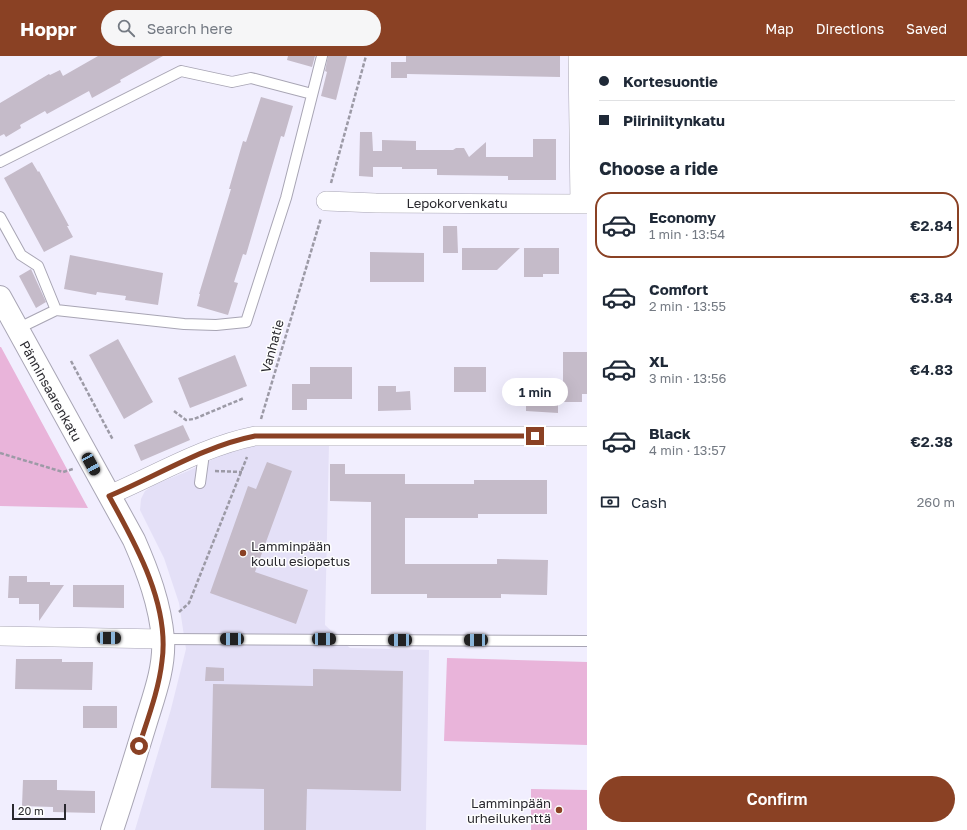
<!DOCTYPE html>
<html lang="en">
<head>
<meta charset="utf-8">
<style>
  :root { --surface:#fff; --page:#f6f6f7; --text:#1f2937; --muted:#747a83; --line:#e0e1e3; --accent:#8a4124 }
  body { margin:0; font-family:"Golos Text",sans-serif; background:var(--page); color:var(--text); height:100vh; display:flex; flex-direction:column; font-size:15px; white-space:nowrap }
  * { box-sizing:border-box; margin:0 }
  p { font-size:13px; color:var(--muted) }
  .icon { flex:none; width:22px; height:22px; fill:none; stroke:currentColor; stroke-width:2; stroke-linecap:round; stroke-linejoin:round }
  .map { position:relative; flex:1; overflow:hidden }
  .side { display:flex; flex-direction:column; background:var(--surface); width:380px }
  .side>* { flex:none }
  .top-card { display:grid; align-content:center; height:88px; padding:0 12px; background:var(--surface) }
  .scale { position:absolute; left:12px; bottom:10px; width:54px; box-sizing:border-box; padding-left:4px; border:2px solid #29282e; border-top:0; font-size:11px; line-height:14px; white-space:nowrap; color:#29282e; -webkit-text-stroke:3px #fefefe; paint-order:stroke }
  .end { position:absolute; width:18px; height:18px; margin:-9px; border:5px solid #8a4124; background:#fff; box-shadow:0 0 0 2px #fff }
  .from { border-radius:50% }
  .bubble { position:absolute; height:28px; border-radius:14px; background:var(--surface); box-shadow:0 4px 16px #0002; font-size:13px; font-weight:600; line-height:28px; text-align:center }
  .car { position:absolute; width:12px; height:24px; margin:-12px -6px; border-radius:5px; box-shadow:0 0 3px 1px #0007; background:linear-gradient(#222 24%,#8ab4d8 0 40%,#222 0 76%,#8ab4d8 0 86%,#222 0) }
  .top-card b { display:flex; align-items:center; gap:14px; height:38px; font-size:15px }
  .top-card b+b { border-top:1px solid var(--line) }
  .top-card i { width:10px; height:10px; background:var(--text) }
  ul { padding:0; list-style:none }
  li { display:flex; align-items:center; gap:12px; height:66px; margin:0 8px 6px; padding:0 4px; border:2px solid transparent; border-radius:16px }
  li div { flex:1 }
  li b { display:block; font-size:15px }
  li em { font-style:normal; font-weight:600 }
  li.current { border-color:var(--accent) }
  li>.icon { width:36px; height:36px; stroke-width:1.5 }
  h2 { padding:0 12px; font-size:18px; line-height:48px }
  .pay { display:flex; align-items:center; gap:10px; height:44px; padding:0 12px; font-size:15px }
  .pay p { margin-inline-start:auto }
  .action { display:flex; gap:8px; margin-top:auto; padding:8px 12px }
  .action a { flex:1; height:46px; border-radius:24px; background:var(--accent); color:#fff; font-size:16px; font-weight:600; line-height:46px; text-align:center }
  header { display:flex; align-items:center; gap:24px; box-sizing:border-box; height:56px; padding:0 20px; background:var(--accent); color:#fff }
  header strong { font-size:19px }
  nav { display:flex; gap:22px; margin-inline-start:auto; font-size:14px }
  .search { width:280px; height:36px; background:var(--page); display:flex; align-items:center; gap:10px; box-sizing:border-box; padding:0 14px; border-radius:22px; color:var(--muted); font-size:15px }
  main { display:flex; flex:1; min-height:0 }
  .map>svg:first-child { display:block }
  .built { fill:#e4e0f7 }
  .green { fill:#e9b4da }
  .building { fill:#c5bbc9 }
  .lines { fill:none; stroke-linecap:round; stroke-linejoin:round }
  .lane-casing { stroke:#a8a5b4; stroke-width:12 }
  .street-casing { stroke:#a8a5b4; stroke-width:20 }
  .secondary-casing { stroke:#a8a5b4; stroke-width:24 }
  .path { stroke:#9c9aa6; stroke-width:2.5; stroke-dasharray:4 2; stroke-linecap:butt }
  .lane { stroke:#fff; stroke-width:10 }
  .street { stroke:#fff; stroke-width:19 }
  .secondary { stroke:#fff; stroke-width:22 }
  .route { stroke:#8a4124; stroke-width:5 }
  .poi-dot { fill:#8a4124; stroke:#fefefe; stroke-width:1.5 }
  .labels { text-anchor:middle; stroke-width:3; stroke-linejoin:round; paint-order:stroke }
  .street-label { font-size:13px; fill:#29282e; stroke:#fefefe }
  .poi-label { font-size:13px; fill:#29282e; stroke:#fefefe; text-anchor:start }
</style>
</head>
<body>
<header>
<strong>Hoppr</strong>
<div class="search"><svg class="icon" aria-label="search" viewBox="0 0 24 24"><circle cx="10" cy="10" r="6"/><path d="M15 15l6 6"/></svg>Search here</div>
<nav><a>Map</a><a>Directions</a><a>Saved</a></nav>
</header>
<main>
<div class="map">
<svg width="587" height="774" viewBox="0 0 587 774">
  <rect width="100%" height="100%" fill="#f1eefe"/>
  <path class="built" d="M262 386 329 388 325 569 350 592 429 594 426 774H135L171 653 186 593 179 547 164 502 140 454 141 443 145 435 154 429 188 415 224 398Z"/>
  <path class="green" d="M0 291H1L88 452 0 450Z
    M447 602 587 606V689L444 685Z
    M531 733 587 734V774H531Z"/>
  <path class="building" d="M98 0H163L120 24 121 26 92 42 89 35 47 58 45 55 20 69 21 72 6 81 4 78 0 80V47L49 18 50 19 60 14 63 20Z
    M288 0H315L312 11 287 4Z
    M328 0H347L336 44 321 40 327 16 325 15Z
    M406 0H560V21L407 18V22H391V6H406Z
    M261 41 293 50 284 81 281 80 246 199 243 198 234 226 238 227 228 259 197 250 200 238H199L231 133H229L243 85 246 86Z
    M360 76H372L373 95H382V84L416 85V94H453L456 92H464L469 101 486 86V101H533V83H556V124H508V120L437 119V113H402V111H373V121L359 120Z
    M32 106 38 116 39 115 69 170H67L73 181 44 196 4 122Z
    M443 170H457L458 197H443Z
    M462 192H520L497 214H462Z
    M524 192H559V218H543V221H524Z
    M370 196 424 197V226H370Z
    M70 199 163 217 158 249 125 244 126 240 97 236 96 239 64 233Z
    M31 213 46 246 36 252 19 220Z
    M118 283 153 346 124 363 89 299Z
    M563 296H587V338H582V346H563Z
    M235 299 247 330 190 352 178 322Z
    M310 311H352V343H307V354H292V328H310Z
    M454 311H486V336H454Z
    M378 330H396V336L410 335 411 354 378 355Z
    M526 335H558V357L526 355Z
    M183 369 190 384 141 405 134 389Z
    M267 406 292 415 255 516 308 534 296 568 210 537 248 430 256 433Z
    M330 408H345V418H405V428H474V424H547V458H478V462H405V508H497V503L548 504 547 539 501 538V542H427V538H371V446L330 445Z
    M9 520H27V526H50V529H64L39 565V548H19V542H8Z
    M73 529H124V552L73 551Z
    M16 603H62V606H93L92 634 15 633Z
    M206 611 224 612V625H205Z
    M313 613 403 615 401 735 307 733 306 774H264V733L211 732 213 628 313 630Z
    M83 650H117V672H83Z
    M23 724H57V734L95 735V757L53 756V751L22 750Z"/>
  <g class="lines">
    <defs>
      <path id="lane" d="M0 106 181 15 232 26 251 22 312 38
        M0 161 21 199 38 210 56 254
        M17 273 56 254 184 268 216 269 246 266 286 142 322 0
        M200 427 203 405 202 397
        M163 583 587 585"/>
      <path id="street" d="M578 0 580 148
        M326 145 376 147 587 148
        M109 439C156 419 204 390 255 380H587
        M0 580 163 583"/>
      <path id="secondary" d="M0 241 134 484C148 516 160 548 163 583 165 611 154 640 146 666 135 702 124 738 112 774"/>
    </defs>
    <use href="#lane" class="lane-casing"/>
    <use href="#street" class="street-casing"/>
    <use href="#secondary" class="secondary-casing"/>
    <path class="path" d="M331 127 366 0
      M71 305 113 384
      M174 355 186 364 194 363 244 342
      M261 363 321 162
      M0 397 63 416 73 413
      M215 415 242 416
      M179 556 189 547 247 401"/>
    <use href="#lane" class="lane"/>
    <use href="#street" class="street"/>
    <use href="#secondary" class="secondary"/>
  </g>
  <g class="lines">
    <path class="route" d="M139 690C148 662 159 633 162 605 170 548 135 487 109 440 157 420 204 390 255 380H535"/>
  </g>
  <g class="poi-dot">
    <circle cx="243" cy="497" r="4"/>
    <circle cx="559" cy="754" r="4"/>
  </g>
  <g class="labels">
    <g class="street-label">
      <text x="457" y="152">Lepokorvenkatu</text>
      <text transform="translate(272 290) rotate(-75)" y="5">Vanhatie</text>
      <text transform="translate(51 335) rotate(61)" y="5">Pänninsaarenkatu</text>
    </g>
    <g class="poi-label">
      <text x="251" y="495">Lamminpään<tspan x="251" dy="15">koulu esiopetus</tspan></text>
      <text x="551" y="752" text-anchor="end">Lamminpään<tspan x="551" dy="15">urheilukenttä</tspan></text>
    </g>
  </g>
</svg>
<div class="scale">20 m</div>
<i class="end from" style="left:139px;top:690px"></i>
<i class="end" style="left:535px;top:380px"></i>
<div class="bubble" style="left:502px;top:322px;width:66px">1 min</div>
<i class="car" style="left:91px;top:408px;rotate:151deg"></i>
<i class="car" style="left:109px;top:582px;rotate:91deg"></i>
<i class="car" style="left:232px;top:583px;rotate:270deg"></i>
<i class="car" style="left:324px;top:583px;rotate:90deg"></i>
<i class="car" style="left:400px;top:584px;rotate:270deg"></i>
<i class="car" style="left:476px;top:584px;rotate:270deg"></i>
</div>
<section class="side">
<div class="top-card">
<b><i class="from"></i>Kortesuontie</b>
<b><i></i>Piiriniitynkatu</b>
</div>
<h2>Choose a ride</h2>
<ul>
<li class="current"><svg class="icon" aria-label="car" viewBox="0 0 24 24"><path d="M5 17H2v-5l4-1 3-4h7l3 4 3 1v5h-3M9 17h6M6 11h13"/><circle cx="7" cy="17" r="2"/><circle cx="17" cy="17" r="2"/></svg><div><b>Economy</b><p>1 min · 13:54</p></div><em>€2.84</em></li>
<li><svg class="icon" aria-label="car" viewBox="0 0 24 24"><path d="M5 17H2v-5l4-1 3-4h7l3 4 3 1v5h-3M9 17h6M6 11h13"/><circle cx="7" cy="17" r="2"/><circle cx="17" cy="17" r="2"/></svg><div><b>Comfort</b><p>2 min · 13:55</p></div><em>€3.84</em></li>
<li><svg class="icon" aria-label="car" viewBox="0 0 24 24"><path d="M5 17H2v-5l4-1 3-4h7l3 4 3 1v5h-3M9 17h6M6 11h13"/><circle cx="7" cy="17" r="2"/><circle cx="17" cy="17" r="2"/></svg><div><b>XL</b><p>3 min · 13:56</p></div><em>€4.83</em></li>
<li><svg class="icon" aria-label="car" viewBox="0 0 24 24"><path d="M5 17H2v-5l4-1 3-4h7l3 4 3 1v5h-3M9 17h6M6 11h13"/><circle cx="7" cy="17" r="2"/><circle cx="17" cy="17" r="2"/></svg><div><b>Black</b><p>4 min · 13:57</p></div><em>€2.38</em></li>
</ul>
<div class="pay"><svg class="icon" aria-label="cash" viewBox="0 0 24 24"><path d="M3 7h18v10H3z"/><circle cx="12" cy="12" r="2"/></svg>Cash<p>260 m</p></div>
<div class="action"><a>Confirm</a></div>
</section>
</main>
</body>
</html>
